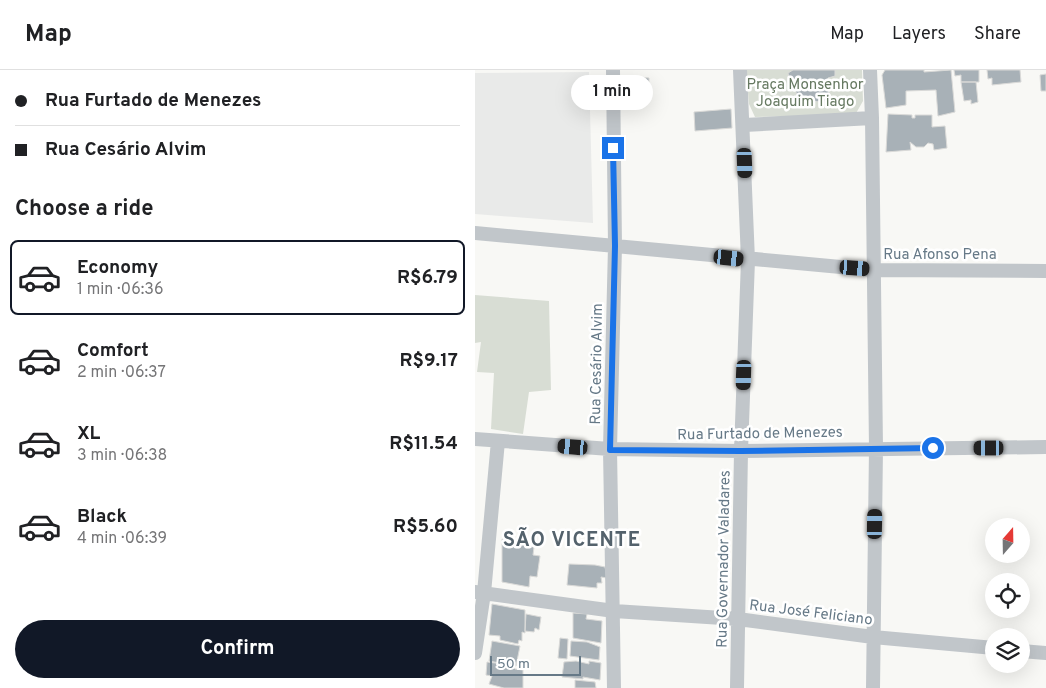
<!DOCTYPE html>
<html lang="en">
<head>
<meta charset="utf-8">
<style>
  :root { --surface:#fff; --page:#f6f6f6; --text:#202124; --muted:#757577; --line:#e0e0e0; --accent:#111827 }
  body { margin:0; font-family:Overpass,sans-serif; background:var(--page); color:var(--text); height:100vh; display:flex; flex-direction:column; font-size:19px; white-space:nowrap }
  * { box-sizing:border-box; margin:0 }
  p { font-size:16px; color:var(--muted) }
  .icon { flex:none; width:28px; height:28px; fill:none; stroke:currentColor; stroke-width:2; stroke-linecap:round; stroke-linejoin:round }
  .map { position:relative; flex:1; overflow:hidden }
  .panel { display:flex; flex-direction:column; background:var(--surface); width:475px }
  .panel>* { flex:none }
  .top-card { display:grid; align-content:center; height:110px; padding:0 15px; background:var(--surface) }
  .needle { width:32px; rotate:20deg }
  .fabs { position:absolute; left:510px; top:448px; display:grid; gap:10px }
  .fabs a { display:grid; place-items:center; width:45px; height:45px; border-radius:50%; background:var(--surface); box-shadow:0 5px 20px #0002; font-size:25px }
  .scale { position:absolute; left:15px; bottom:12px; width:91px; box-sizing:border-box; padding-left:5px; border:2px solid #667987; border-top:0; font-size:14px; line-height:18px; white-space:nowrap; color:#667987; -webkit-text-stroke:4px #fff; paint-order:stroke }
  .end { position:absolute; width:22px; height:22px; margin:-11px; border:6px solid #1a73e8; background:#fff; box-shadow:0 0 0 2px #fff }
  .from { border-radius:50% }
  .bubble { position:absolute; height:35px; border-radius:18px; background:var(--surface); box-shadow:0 5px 20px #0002; font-size:16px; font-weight:700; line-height:35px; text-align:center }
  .car { position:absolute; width:15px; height:30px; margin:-15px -8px; border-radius:6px; box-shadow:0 0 4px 1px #0007; background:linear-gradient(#222 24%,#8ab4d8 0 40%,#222 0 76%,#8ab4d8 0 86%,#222 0) }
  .top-card b { display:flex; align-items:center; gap:18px; height:48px; font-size:19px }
  .top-card b+b { border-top:1px solid var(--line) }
  .top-card i { width:12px; height:12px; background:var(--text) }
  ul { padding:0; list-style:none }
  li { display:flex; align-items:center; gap:15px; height:75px; margin:0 10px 8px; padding:0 5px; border:2px solid transparent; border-radius:8px }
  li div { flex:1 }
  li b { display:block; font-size:19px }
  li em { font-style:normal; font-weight:700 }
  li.active { border-color:var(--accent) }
  li>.icon { width:45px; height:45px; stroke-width:1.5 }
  h2 { padding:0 15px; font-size:22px; line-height:60px }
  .button { display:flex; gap:10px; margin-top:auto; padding:10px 15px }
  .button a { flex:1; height:58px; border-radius:30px; background:var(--accent); color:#fff; font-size:20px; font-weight:700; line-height:58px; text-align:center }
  header { display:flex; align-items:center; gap:30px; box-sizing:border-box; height:70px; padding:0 25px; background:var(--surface); border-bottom:1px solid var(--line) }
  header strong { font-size:24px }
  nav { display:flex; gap:28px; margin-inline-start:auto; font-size:18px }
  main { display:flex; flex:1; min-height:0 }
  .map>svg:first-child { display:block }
  .built { fill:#e9eae9 }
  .green { fill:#d8ddd4 }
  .building { fill:#a8b1b7; stroke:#dadad8 }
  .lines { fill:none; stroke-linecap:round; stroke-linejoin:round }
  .street { stroke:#c1c6ca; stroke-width:14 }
  .route { stroke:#1a73e8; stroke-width:6 }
  .labels { text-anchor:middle; stroke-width:5; stroke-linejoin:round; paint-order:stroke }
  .park-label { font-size:15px; fill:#667961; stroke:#fff }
  .street-label { font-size:15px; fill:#667987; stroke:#fff }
  .district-label { font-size:20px; font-weight:bold; letter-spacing:1px; fill:#54626c; stroke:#fff }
</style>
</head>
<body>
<header>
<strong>Map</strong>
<nav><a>Map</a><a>Layers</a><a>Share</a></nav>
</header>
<main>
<section class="panel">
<div class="top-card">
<b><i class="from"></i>Rua Furtado de Menezes</b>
<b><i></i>Rua Cesário Alvim</b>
</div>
<h2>Choose a ride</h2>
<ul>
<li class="active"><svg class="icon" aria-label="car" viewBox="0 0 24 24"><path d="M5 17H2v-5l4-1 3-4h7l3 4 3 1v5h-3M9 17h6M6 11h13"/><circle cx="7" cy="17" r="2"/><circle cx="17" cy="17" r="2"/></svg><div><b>Economy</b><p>1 min · 06:36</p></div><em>R$6.79</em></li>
<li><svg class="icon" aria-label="car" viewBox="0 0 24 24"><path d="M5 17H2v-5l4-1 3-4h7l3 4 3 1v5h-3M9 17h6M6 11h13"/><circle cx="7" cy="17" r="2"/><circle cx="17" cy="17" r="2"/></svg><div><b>Comfort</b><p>2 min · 06:37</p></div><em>R$9.17</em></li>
<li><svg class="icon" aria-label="car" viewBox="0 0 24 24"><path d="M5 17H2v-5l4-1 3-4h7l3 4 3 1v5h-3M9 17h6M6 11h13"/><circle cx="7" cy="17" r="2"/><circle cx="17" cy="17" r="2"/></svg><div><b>XL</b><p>3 min · 06:38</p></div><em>R$11.54</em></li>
<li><svg class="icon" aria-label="car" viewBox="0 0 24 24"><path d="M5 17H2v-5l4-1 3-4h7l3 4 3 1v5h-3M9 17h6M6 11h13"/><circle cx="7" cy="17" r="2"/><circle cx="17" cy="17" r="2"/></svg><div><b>Black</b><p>4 min · 06:39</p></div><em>R$5.60</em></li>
</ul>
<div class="button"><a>Confirm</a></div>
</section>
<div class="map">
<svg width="571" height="618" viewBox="0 0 571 618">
  <rect width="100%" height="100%" fill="#f8f8f5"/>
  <path class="built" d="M114 2 118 153 0 144V3Z"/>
  <path class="green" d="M271 0H387L388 31 380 45 280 47 274 34Z
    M0 225 74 231 76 320 54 322 48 364 16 359 19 303 2 302 6 272 0 273Z"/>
  <path class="building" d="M318 0H360V6L353 8 354 27 352 32 323 31 319 13 315 12 313 3Z
    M410 0H449V2L476 0 480 42 463 46 461 20 431 21V35L411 38 407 5Z
    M479 0H504V12H486V5L480 6Z
    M512 0H545L546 12 517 15V8L513 9Z
    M571 4V21H566L565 5Z
    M155 7 174 8 173 32 154 31Z
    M486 12H501L503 32 496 34V30L489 31Z
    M256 39 257 58 220 61 219 42Z
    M413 44 437 45V48H440V45H457V57L470 56 472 78 459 80 458 74 453 73 449 77H441L435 72 436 80 411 82Z
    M27 469 50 472V476L59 477 58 485 65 486 62 507 55 506 54 517 27 512Z
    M94 494 120 495 130 497 132 508 126 507 127 513H122V518L92 515Z
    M17 534 50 540V563L47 562V571L44 570 43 574 25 570V566L14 565Z
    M98 543 112 544 111 549 127 551 126 573 98 568Z
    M51 544 66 547 64 560 60 558 59 562 50 561Z
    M85 568 93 569 92 589 83 588Z
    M17 571 45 576 41 596 14 591Z
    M96 571 112 572 125 577 124 590 95 586Z
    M101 591 114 594V591L126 593 125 610 108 607V609L87 607 89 592Z
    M12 592 37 595 40 599 48 600V618H29L14 614 17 606 11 605Z
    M100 610 120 612 121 618H100Z"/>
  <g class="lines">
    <path class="street" d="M138 0 140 176 135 379 139 618
      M395 0 397 48 401 378 398 618
      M269 55 397 48
      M0 163 398 200 571 201
      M0 369 135 379 266 381 571 377
      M0 522 139 541 263 549 398 567 519 578
      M546 581 571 583
      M0 583 9 523 23 371
      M262 618 266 381 273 190 265 0"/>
  </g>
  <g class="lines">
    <path class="route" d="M138 78 140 176 135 380 266 381 458 378"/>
  </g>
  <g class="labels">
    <g class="park-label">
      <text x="330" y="19">Praça Monsenhor<tspan x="330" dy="17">Joaquim Tiago</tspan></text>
    </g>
    <g class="street-label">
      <text x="465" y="189">Rua Afonso Pena</text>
      <text transform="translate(121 294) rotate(-89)" y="5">Rua Cesário Alvim</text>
      <text transform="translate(285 363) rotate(-1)" y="5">Rua Furtado de Menezes</text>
      <text transform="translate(248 489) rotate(-89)" y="5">Rua Governador Valadares</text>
      <text transform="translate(336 542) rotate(7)" y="5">Rua José Feliciano</text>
    </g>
    <g class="district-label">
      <text x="97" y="476">SÃO VICENTE</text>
    </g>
  </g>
</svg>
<div class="fabs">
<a><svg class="needle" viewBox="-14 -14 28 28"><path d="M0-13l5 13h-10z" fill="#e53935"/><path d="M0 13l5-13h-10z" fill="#757577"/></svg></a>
<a><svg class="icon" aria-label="locate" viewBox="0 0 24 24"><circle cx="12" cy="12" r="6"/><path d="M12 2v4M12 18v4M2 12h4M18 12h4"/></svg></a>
<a><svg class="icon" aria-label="layers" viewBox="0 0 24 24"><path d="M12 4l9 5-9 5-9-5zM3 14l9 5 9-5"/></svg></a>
</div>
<div class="scale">50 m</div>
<i class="end from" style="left:458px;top:378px"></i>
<i class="end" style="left:138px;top:78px"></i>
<div class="bubble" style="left:96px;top:5px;width:82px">1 min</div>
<i class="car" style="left:270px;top:93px;rotate:178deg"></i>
<i class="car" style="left:254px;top:188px;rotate:96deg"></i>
<i class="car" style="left:380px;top:198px;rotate:94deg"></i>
<i class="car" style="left:269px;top:305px;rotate:182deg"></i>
<i class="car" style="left:98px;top:377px;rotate:275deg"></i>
<i class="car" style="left:514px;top:378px;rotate:270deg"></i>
<i class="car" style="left:400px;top:454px;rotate:1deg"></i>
</div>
</main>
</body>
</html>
